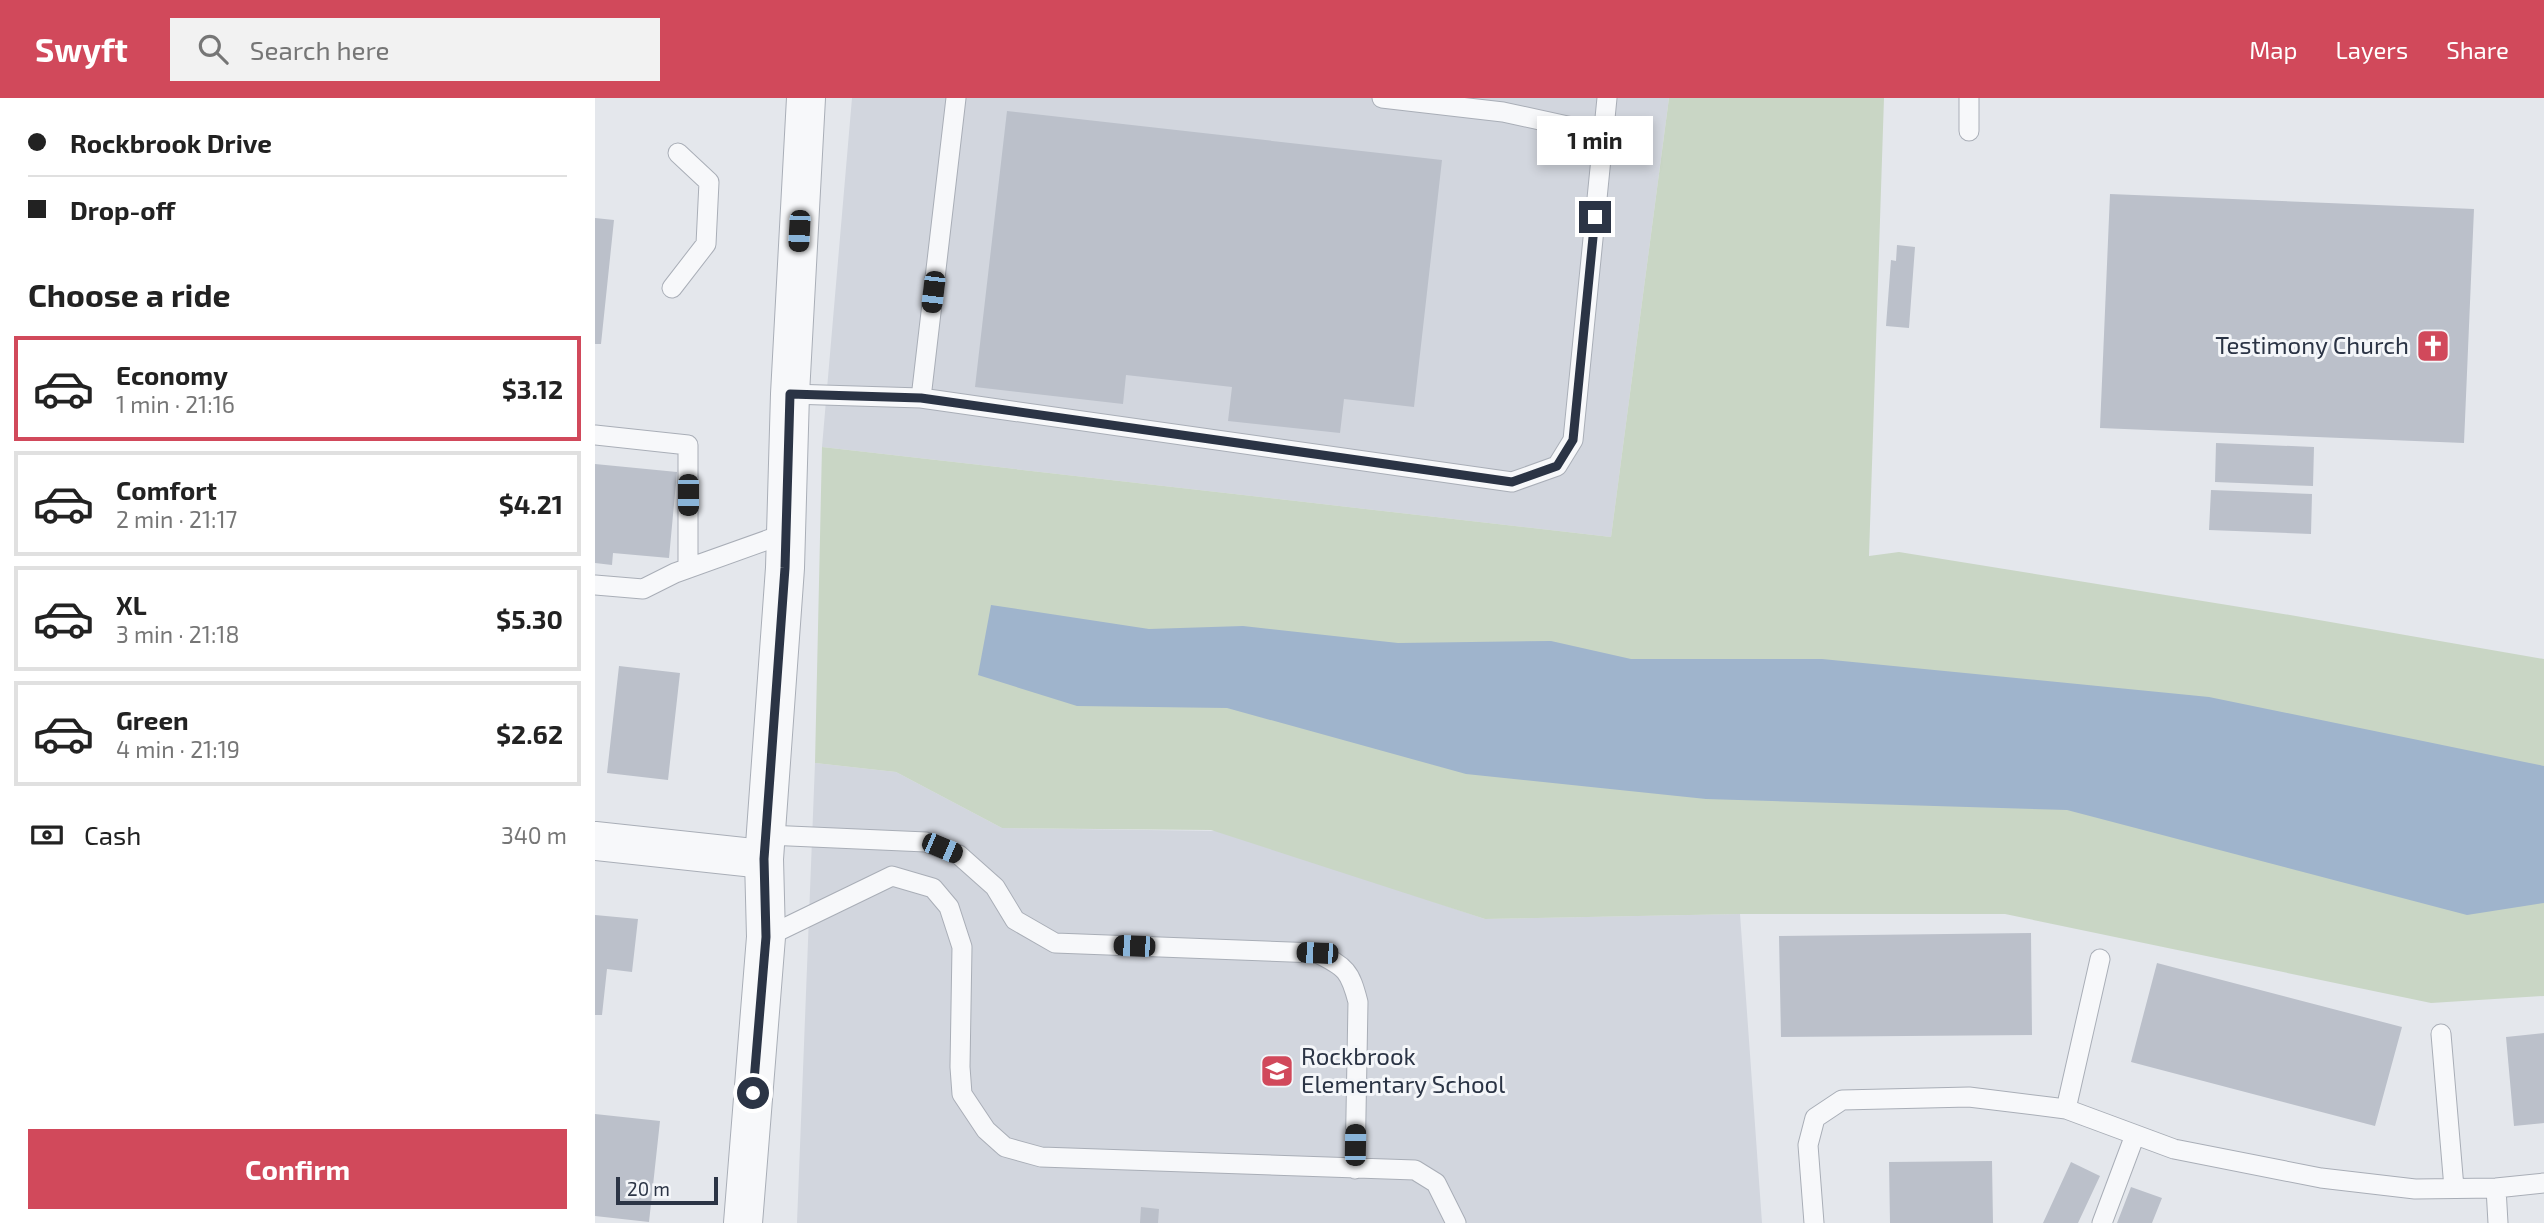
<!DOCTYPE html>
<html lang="en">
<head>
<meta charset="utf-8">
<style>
  :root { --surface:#fff; --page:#f2f2f2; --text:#222; --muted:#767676; --line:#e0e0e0; --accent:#d1495b }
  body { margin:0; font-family:"Exo 2",sans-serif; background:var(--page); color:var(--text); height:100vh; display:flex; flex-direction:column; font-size:26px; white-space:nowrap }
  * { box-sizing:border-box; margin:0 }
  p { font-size:23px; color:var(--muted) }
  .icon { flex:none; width:38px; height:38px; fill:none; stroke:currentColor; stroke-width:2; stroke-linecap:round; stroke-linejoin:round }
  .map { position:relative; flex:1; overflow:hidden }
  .panel { display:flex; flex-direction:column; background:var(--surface); width:595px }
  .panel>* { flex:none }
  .banner { display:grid; align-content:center; height:154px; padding:0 28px; background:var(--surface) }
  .scale { position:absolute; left:21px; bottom:18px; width:102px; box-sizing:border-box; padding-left:7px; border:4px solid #2b3445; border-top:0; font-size:19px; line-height:24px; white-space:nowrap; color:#2b3445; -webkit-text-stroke:5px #f4f6f9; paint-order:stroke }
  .end { position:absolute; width:32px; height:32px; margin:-16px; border:9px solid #2b3445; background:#fff; box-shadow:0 0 0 4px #fff }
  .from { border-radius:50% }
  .bubble { position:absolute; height:49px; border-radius:0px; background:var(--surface); box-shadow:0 4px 10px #0003; font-size:23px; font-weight:700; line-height:49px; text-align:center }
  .car { position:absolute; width:21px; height:42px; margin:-21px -10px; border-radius:9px; box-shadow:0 0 5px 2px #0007; background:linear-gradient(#222 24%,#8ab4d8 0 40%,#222 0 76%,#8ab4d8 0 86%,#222 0) }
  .banner b { display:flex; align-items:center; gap:24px; height:66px; font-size:26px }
  .banner b+b { border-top:2px solid var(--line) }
  .banner i { width:18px; height:18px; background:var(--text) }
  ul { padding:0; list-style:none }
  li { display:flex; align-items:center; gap:21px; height:105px; margin:0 14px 10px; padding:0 14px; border:4px solid var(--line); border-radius:0px }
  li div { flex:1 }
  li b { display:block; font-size:26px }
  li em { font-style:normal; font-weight:700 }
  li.selected { border-color:var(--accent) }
  li>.icon { width:63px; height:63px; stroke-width:1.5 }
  h2 { padding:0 28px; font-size:32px; line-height:84px }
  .pay { display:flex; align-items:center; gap:18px; height:77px; padding:0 28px; font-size:26px }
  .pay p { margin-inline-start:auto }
  .cta { display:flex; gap:14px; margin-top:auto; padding:14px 28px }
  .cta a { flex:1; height:80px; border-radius:0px; background:var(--accent); color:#fff; font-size:28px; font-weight:700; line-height:80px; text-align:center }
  header { display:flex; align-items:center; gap:42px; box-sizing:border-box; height:98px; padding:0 35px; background:var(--accent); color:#fff }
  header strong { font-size:33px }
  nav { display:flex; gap:38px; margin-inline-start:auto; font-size:24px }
  .search { width:490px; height:63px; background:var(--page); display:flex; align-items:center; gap:18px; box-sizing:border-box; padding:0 24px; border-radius:0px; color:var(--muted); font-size:26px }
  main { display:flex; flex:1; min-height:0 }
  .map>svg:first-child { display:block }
  .built { fill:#d2d6de }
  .green { fill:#c9d6c5 }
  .water { fill:#9fb4cc }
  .building { fill:#bbc0ca }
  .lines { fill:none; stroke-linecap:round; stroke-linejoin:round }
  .service-casing { stroke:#a9aeb7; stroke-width:21 }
  .minor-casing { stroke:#a9aeb7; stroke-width:40 }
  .tertiary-casing { stroke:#a9aeb7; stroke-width:40 }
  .service { stroke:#f7f8fa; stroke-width:19 }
  .minor { stroke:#f7f8fa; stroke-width:38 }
  .tertiary { stroke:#f7f8fa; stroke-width:38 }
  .route { stroke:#2b3445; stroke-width:9 }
  .labels { text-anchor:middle; stroke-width:6; stroke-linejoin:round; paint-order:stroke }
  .poi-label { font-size:24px; fill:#2b3445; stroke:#f4f6f9; text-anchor:end }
</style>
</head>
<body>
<header>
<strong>Swyft</strong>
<div class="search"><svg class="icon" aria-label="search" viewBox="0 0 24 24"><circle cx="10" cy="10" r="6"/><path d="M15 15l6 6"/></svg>Search here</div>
<nav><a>Map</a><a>Layers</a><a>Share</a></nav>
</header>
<main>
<section class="panel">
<div class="banner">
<b><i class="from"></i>Rockbrook Drive</b>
<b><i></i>Drop-off</b>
</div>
<h2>Choose a ride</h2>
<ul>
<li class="selected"><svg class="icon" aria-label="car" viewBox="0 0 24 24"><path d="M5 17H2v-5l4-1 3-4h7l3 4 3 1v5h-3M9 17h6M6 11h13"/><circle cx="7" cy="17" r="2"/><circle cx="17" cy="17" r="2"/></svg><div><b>Economy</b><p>1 min · 21:16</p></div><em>$3.12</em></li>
<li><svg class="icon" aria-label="car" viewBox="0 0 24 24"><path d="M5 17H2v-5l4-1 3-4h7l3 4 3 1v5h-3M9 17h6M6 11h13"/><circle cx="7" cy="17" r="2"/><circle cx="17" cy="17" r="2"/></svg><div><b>Comfort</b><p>2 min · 21:17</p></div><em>$4.21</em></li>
<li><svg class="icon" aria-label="car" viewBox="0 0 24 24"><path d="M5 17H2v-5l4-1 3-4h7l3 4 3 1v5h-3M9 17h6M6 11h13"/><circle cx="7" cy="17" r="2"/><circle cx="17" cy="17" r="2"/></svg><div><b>XL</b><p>3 min · 21:18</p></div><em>$5.30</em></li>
<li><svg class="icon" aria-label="car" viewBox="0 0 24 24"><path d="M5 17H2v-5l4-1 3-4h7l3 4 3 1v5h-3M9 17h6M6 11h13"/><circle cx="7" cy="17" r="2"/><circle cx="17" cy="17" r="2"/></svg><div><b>Green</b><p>4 min · 21:19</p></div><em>$2.62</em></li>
</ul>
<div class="pay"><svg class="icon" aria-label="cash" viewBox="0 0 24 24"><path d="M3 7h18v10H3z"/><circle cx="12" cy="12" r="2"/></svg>Cash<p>340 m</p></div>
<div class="cta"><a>Confirm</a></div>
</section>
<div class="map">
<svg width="1949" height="1125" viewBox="0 0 1949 1125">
  <rect width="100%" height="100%" fill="#e4e7ec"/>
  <path class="built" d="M257 0H1074L1016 439 227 349Z
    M220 665 301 674 407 730 628 733 890 821 1145 816 1167 1125H202Z"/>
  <path class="green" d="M1074 0H1289L1274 458 1304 454 1695 517 1949 561V898L1836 905 1410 816H1145L890 821 616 732 407 730 301 674 220 665 227 349 1016 439Z"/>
  <path class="water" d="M396 507 554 531 648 528 803 545 956 543 1036 561H1227L1614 599 1949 668V805L1872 817 1472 712 1111 701 871 676 632 610 482 608 383 577Z"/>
  <path class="building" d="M412 13 847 62 819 309 749 301 745 335 633 323 637 289 531 277 528 306 380 289Z
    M1515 96 1879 111 1869 345 1505 330Z
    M0 120 19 122 6 246H0Z
    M1302 147 1320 149 1314 230 1291 228 1296 162 1301 163Z
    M1621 345 1719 349 1718 388 1620 384Z
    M0 366 82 374 74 460 18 455 17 467 0 465Z
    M1616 392 1717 396 1716 436 1614 432Z
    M24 568 85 575 73 682 12 675Z
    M0 817 43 821 37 874 12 871 7 917H0Z
    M1436 835 1437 937 1186 939 1184 838Z
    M1562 865 1807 929 1780 1028 1536 964Z
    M1949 935V1025L1919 1028 1911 939Z
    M0 1016 65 1023 54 1124 0 1118Z
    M1397 1063 1398 1125H1295L1294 1064Z
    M1476 1064 1505 1078 1483 1125H1448Z
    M1536 1089 1567 1100 1557 1125H1522Z
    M546 1109 564 1111 563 1125H545Z"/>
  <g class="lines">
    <defs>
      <path id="service" d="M787 0 908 14 1009 36
        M1374 33V0
        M77 190 111 146 114 84 83 55
        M195 296 326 300 917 384 962 368 978 342 1012 0
        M326 300 361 0
        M0 337 93 347V470
        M0 487 48 491 80 475 192 435
        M172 737 331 744 364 757 400 789 420 822 460 845 722 855C751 869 755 873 763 904L760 1071
        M171 839 297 778 338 790 354 809 367 849 365 969 367 996 391 1032 410 1049 446 1059 820 1072 841 1085 861 1125
        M1846 936 1859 1090
        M1471 1011 1505 861
        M1901 1090 1903 1125
        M1219 1125 1213 1047 1220 1020 1247 1002 1374 999 1471 1011 1579 1051 1726 1080 1820 1091 1901 1090 1949 1085
        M1507 1125 1540 1037"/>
      <path id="minor" d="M0 743 169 761"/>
      <path id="tertiary" d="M148 1125 171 839 169 761 190 470 195 296 211 0"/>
    </defs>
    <use href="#service" class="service-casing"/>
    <use href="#minor" class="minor-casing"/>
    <use href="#tertiary" class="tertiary-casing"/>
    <use href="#service" class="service"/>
    <use href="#minor" class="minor"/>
    <use href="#tertiary" class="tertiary"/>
  </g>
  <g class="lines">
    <path class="route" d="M158 995 171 839 169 761 190 470 195 296 326 300 917 384 962 368 978 342 1000 119"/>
  </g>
  <defs>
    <symbol id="church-square" viewBox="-11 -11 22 22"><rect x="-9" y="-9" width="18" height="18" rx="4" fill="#d1495b" stroke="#f4f6f9"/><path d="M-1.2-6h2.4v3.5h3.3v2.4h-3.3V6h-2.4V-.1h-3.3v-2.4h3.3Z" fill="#fff"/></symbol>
    <symbol id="school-square" viewBox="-11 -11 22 22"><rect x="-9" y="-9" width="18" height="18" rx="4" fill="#d1495b" stroke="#f4f6f9"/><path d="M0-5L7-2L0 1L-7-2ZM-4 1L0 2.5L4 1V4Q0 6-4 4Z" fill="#fff"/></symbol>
  </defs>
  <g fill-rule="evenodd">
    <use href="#church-square" x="1819" y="229" width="38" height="38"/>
    <use href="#school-square" x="663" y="954" width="38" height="38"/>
  </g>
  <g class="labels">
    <g class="poi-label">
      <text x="1814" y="256">Testimony Church</text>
      <text x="706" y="967" text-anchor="start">Rockbrook<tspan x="706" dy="28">Elementary School</tspan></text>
    </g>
  </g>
</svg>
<div class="scale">20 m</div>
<i class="end from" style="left:158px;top:995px"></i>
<i class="end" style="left:1000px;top:119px"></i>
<div class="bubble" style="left:942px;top:18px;width:116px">1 min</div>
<i class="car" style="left:204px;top:133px;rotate:183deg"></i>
<i class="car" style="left:338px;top:194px;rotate:187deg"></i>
<i class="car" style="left:93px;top:397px;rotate:180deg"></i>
<i class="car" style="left:347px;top:750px;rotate:113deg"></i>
<i class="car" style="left:539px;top:848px;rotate:272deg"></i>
<i class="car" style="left:722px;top:855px;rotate:272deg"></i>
<i class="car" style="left:760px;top:1047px;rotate:1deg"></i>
</div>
</main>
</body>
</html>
